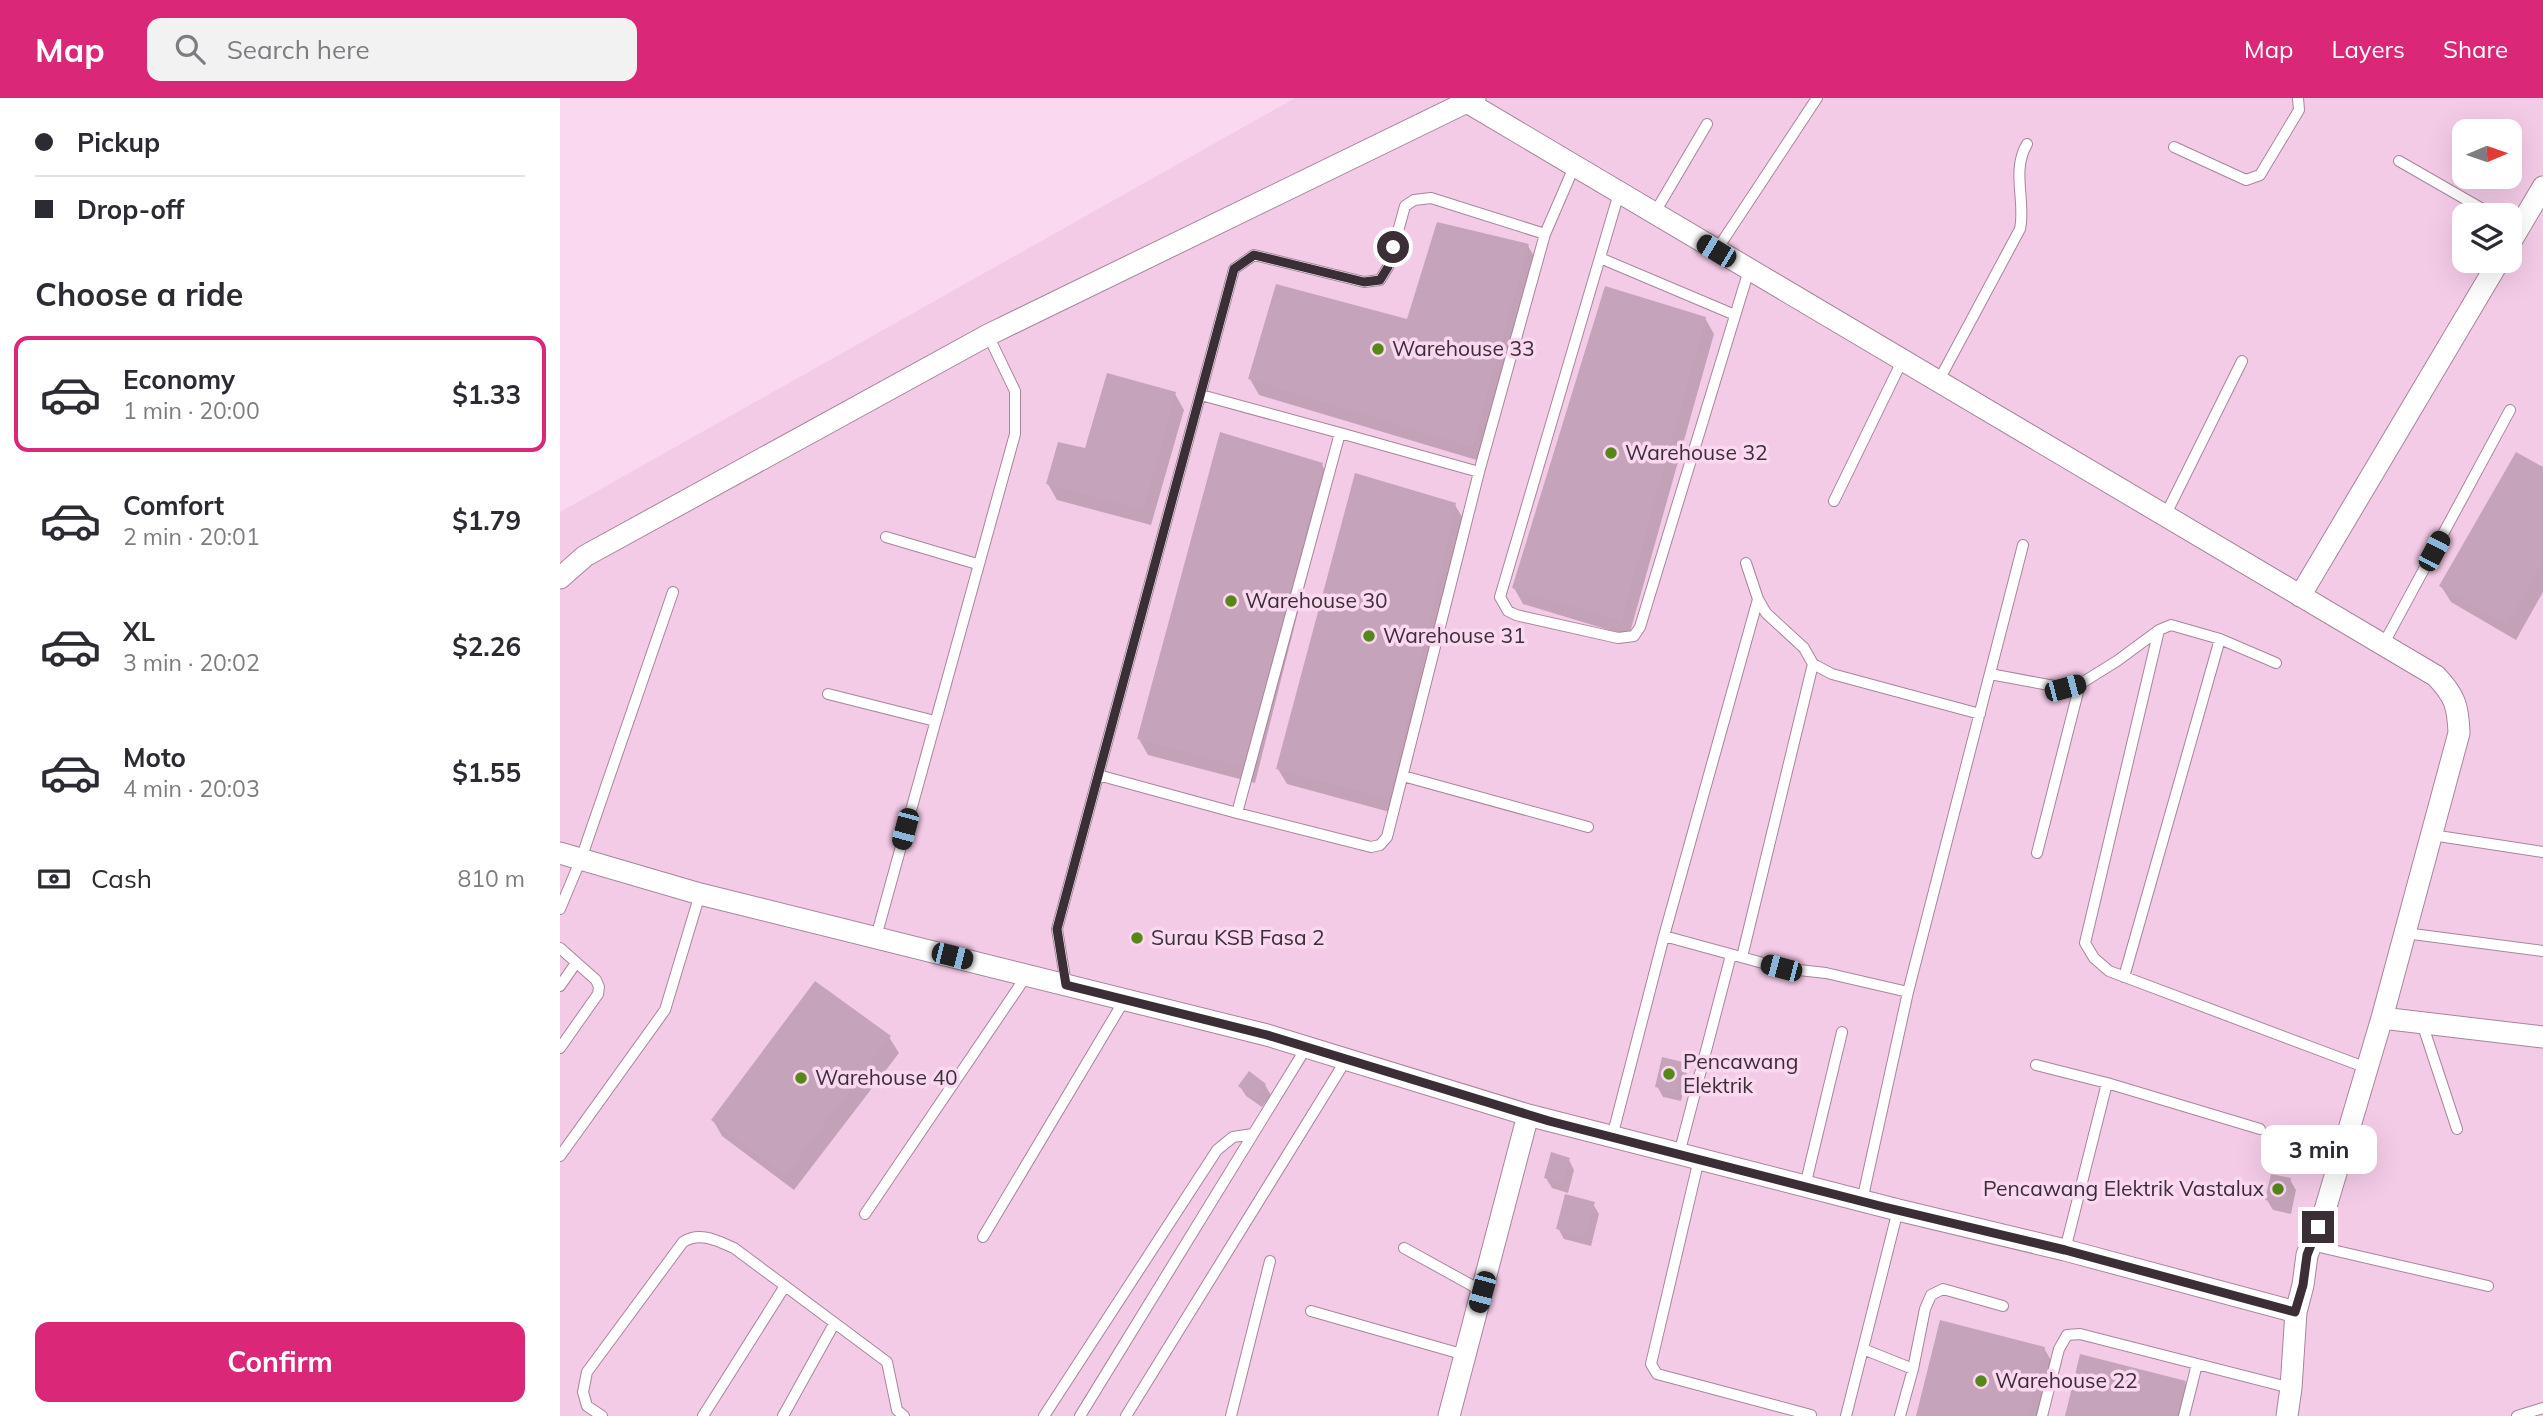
<!DOCTYPE html>
<html lang="en">
<head>
<meta charset="utf-8">
<style>
  :root { --surface:#fff; --page:#f2f2f3; --text:#2b2b33; --muted:#7c7c81; --line:#e1e1e2; --accent:#db2777 }
  body { margin:0; font-family:Mulish,sans-serif; background:var(--page); color:var(--text); height:100vh; display:flex; flex-direction:column; font-size:26px; white-space:nowrap }
  * { box-sizing:border-box; margin:0 }
  p { font-size:23px; color:var(--muted) }
  .icon { flex:none; width:38px; height:38px; fill:none; stroke:currentColor; stroke-width:2; stroke-linecap:round; stroke-linejoin:round }
  .map { position:relative; flex:1; overflow:hidden }
  .sheet { display:flex; flex-direction:column; background:var(--surface); width:560px }
  .sheet>* { flex:none }
  .top-card { display:grid; align-content:center; height:154px; padding:0 35px; background:var(--surface) }
  .needle { width:46px; rotate:88deg }
  .tools { position:absolute; left:1892px; top:21px; display:grid; gap:14px }
  .tools a { display:grid; place-items:center; width:70px; height:70px; border-radius:14px; background:var(--surface); box-shadow:0 7px 28px #0002; font-size:35px }
  .end { position:absolute; width:32px; height:32px; margin:-16px; border:9px solid #3b2e37; background:#fff; box-shadow:0 0 0 4px #fff }
  .from { border-radius:50% }
  .bubble { position:absolute; height:49px; border-radius:14px; background:var(--surface); box-shadow:0 7px 28px #0002; font-size:23px; font-weight:700; line-height:49px; text-align:center }
  .car { position:absolute; width:21px; height:42px; margin:-21px -10px; border-radius:9px; box-shadow:0 0 5px 2px #0007; background:linear-gradient(#222 24%,#8ab4d8 0 40%,#222 0 76%,#8ab4d8 0 86%,#222 0) }
  .top-card b { display:flex; align-items:center; gap:24px; height:66px; font-size:26px }
  .top-card b+b { border-top:2px solid var(--line) }
  .top-card i { width:18px; height:18px; background:var(--text) }
  ul { padding:0; list-style:none }
  li { display:flex; align-items:center; gap:21px; height:116px; margin:0 14px 10px; padding:0 21px; border:4px solid transparent; border-radius:14px }
  li div { flex:1 }
  li b { display:block; font-size:26px }
  li em { font-style:normal; font-weight:700 }
  li.current { border-color:var(--accent) }
  li>.icon { width:63px; height:63px; stroke-width:1.5 }
  h2 { padding:0 35px; font-size:32px; line-height:84px }
  .pay { display:flex; align-items:center; gap:18px; height:77px; padding:0 35px; font-size:26px }
  .pay p { margin-inline-start:auto }
  .cta { display:flex; gap:14px; margin-top:auto; padding:14px 35px }
  .cta a { flex:1; height:80px; border-radius:14px; background:var(--accent); color:#fff; font-size:28px; font-weight:700; line-height:80px; text-align:center }
  header { display:flex; align-items:center; gap:42px; box-sizing:border-box; height:98px; padding:0 35px; background:var(--accent); color:#fff }
  header strong { font-size:33px }
  nav { display:flex; gap:38px; margin-inline-start:auto; font-size:24px }
  .search { width:490px; height:63px; background:var(--page); display:flex; align-items:center; gap:18px; box-sizing:border-box; padding:0 24px; border-radius:14px; color:var(--muted); font-size:26px }
  main { display:flex; flex:1; min-height:0 }
  .map>svg:first-child { display:block }
  .built { fill:#f4cbe7; fill-rule:evenodd }
  .shadow { fill:#0003 }
  .building { fill:#c5a4bb }
  .lines { fill:none; stroke-linecap:round; stroke-linejoin:round }
  .lane-casing { stroke:#a6869c; stroke-width:12 }
  .street-casing { stroke:#a6869c; stroke-width:23 }
  .lane { stroke:#fff; stroke-width:10 }
  .street { stroke:#fff; stroke-width:21 }
  .route { stroke:#3b2e37; stroke-width:9 }
  .poi-dot { fill:#588618; stroke:#fad8ef; stroke-width:2.5 }
  .labels { text-anchor:middle; stroke-width:7; stroke-linejoin:round; paint-order:stroke }
  .poi-label { font-size:21px; fill:#3b2e37; stroke:#fad8ef; text-anchor:start }
</style>
</head>
<body>
<header>
<strong>Map</strong>
<div class="search"><svg class="icon" aria-label="search" viewBox="0 0 24 24"><circle cx="10" cy="10" r="6"/><path d="M15 15l6 6"/></svg>Search here</div>
<nav><a>Map</a><a>Layers</a><a>Share</a></nav>
</header>
<main>
<section class="sheet">
<div class="top-card">
<b><i class="from"></i>Pickup</b>
<b><i></i>Drop-off</b>
</div>
<h2>Choose a ride</h2>
<ul>
<li class="current"><svg class="icon" aria-label="car" viewBox="0 0 24 24"><path d="M5 17H2v-5l4-1 3-4h7l3 4 3 1v5h-3M9 17h6M6 11h13"/><circle cx="7" cy="17" r="2"/><circle cx="17" cy="17" r="2"/></svg><div><b>Economy</b><p>1 min · 20:00</p></div><em>$1.33</em></li>
<li><svg class="icon" aria-label="car" viewBox="0 0 24 24"><path d="M5 17H2v-5l4-1 3-4h7l3 4 3 1v5h-3M9 17h6M6 11h13"/><circle cx="7" cy="17" r="2"/><circle cx="17" cy="17" r="2"/></svg><div><b>Comfort</b><p>2 min · 20:01</p></div><em>$1.79</em></li>
<li><svg class="icon" aria-label="car" viewBox="0 0 24 24"><path d="M5 17H2v-5l4-1 3-4h7l3 4 3 1v5h-3M9 17h6M6 11h13"/><circle cx="7" cy="17" r="2"/><circle cx="17" cy="17" r="2"/></svg><div><b>XL</b><p>3 min · 20:02</p></div><em>$2.26</em></li>
<li><svg class="icon" aria-label="car" viewBox="0 0 24 24"><path d="M5 17H2v-5l4-1 3-4h7l3 4 3 1v5h-3M9 17h6M6 11h13"/><circle cx="7" cy="17" r="2"/><circle cx="17" cy="17" r="2"/></svg><div><b>Moto</b><p>4 min · 20:03</p></div><em>$1.55</em></li>
</ul>
<div class="pay"><svg class="icon" aria-label="cash" viewBox="0 0 24 24"><path d="M3 7h18v10H3z"/><circle cx="12" cy="12" r="2"/></svg>Cash<p>810 m</p></div>
<div class="cta"><a>Confirm</a></div>
</section>
<div class="map">
<svg width="1983" height="1318" viewBox="0 0 1983 1318">
  <rect width="100%" height="100%" fill="#fad8ef"/>
  <path class="built" d="M735 0H1983V1318H0V414ZM1904 33H1950V79H1904ZM1904 117H1950V163H1904Z"/>
  <path class="shadow" d="M968 148 977 163 920 363 699 297 690 281 848 223Z
    M1145 220 1154 236 1069 538 963 506 954 490Z
    M615 296 624 312 591 427 497 402 488 386 526 352Z
    M762 367 771 383 695 685 588 657 579 641Z
    M1983 371V494L1956 542 1891 504 1881 488Z
    M895 407 904 422 837 716 727 686 718 671Z
    M329 939 339 955 234 1092 162 1038 153 1022Z
    M1121 966 1127 976 1121 1003 1103 999 1097 988Z
    M705 987 711 997 702 1009 686 998 680 988Z
    M1009 1062 1014 1072 1008 1095 992 1090 986 1080Z
    M1730 1082 1736 1092 1731 1116 1713 1112 1707 1102Z
    M1033 1106 1039 1116 1031 1148 1004 1141 998 1130Z
    M1484 1250 1493 1266 1480 1318H1358Z
    M1625 1285 1631 1295 1625 1318H1507Z"/>
  <path class="building" d="M877 124 969 146 912 349 688 281 716 186 847 221Z
    M1045 188 1146 219 1061 523 952 490Z
    M547 275 616 294 583 412 486 386 498 344 525 350Z
    M660 334 763 365 686 670 577 641Z
    M1956 354 1983 369V464L1947 527 1879 488Z
    M795 375 896 405 829 701 716 671Z
    M255 883 331 938 225 1078 151 1022Z
    M1102 959 1123 964 1116 994 1095 989Z
    M689 973 706 986 696 1001 678 988Z
    M991 1054 1010 1060 1002 1086 984 1080Z
    M1711 1076 1731 1080 1726 1106 1705 1102Z
    M1005 1096 1035 1104 1025 1139 996 1131Z
    M1380 1222 1485 1249 1468 1318H1356Z
    M1520 1256 1626 1283 1617 1318H1505Z"/>
  <g class="lines">
    <defs>
      <path id="lane" d="M1614 49 1686 82 1700 77 1739 12 1738 0
        M1839 63 1933 117
        M1059 95 940 499 948 513 956 517 1058 540 1074 538 1080 529 1189 172
        M1094 116 1147 26
        M1156 153 1257 0
        M1040 160 1175 217
        M1378 284 1460 131C1466 103 1451 73 1467 46
        M641 297 780 335
        M1274 403 1342 263
        M1605 418 1682 263
        M326 439 417 466
        M1186 465 1198 501 1206 515 1244 550 1253 566 1272 576 1420 616
        M1599 532 1525 845 1534 860 1549 873 1807 970
        M1823 547 1950 312
        M1430 576 1505 590 1520 586 1557 563 1599 532 1611 527 1660 541 1716 565
        M268 596 375 623
        M538 677 677 715 780 335 919 374 985 136 1014 69
        M843 678 1028 729
        M677 715 811 749 820 747 827 739 919 374
        M1872 737 1983 754
        M1477 755 1520 586
        M0 811 21 761 113 494
        M1845 835 1983 853
        M1104 838 1221 870 1266 875 1348 894
        M316 839 455 336V293L428 237
        M0 850 36 882 39 889 38 896 0 950
        M1182 859 1253 566
        M1564 879 1660 541
        M506 886 497 831 674 171 694 157 804 184 820 182 828 169 845 108 854 102 871 100 985 136
        M0 888 16 865
        M1862 925 1897 1031
        M1476 967 1547 985 1700 1031
        M1052 1039 1104 838 1198 501
        M1119 1056 1171 857
        M0 1058 105 912 140 796
        M1139 1061 1091 1266 1097 1276 1251 1317
        M1245 1088 1282 934
        M1302 1103 1348 894 1463 447
        M305 1116 467 877
        M423 1139 565 901
        M1751 1147 1928 1188
        M844 1150 922 1193
        M1505 1152 1547 985
        M751 1213 905 1257
        M1303 1251 1353 1271 1340 1318
        M1353 1271 1365 1211 1371 1197 1383 1191 1443 1208
        M42 1318 27 1308 23 1294 27 1274 123 1144C140 1133 158 1143 174 1150L327 1264 337 1312 344 1318
        M143 1318 225 1188
        M223 1318 274 1226
        M484 1318 657 1052 673 1039 693 1036
        M520 1318 746 950
        M566 1318 786 962
        M671 1318 710 1163
        M1286 1318 1338 1112
        M1482 1318 1499 1251 1507 1237 1520 1236 1731 1290
        M1624 1318 1637 1266
        M1957 1318 1983 1310"/>
      <path id="street" d="M907 4 1876 578C1895 598 1898 608 1899 635L1822 920 1765 1112 1747 1157 1743 1187 1736 1214 1731 1290 1727 1318
        M1950 145 1983 89
        M0 480 25 458 428 237 915 0
        M1740 498 1939 163
        M0 755 140 796 707 937 968 1017 1338 1112 1505 1152 1736 1214
        M1822 920 1983 939
        M889 1318 968 1017"/>
    </defs>
    <use href="#lane" class="lane-casing"/>
    <use href="#street" class="street-casing"/>
    <use href="#lane" class="lane"/>
    <use href="#street" class="street"/>
  </g>
  <g class="lines">
    <path class="route" d="M833 149 828 169 820 182 804 184 694 157 674 171 497 831 506 887 707 937 989 1023 1320 1108 1505 1152 1735 1214 1743 1187 1747 1157 1758 1129"/>
  </g>
  <g class="poi-dot">
    <circle cx="818" cy="251" r="7"/>
    <circle cx="1051" cy="355" r="7"/>
    <circle cx="671" cy="503" r="7"/>
    <circle cx="809" cy="538" r="7"/>
    <circle cx="577" cy="840" r="7"/>
    <circle cx="1109" cy="976" r="7"/>
    <circle cx="241" cy="980" r="7"/>
    <circle cx="1718" cy="1091" r="7"/>
    <circle cx="1421" cy="1283" r="7"/>
  </g>
  <g class="labels">
    <g class="poi-label">
      <text x="832" y="258">Warehouse 33</text>
      <text x="1065" y="362">Warehouse 32</text>
      <text x="685" y="510">Warehouse 30</text>
      <text x="823" y="545">Warehouse 31</text>
      <text x="591" y="847">Surau KSB Fasa 2</text>
      <text x="1123" y="971">Pencawang<tspan x="1123" dy="24">Elektrik</tspan></text>
      <text x="255" y="987">Warehouse 40</text>
      <text x="1704" y="1098" text-anchor="end">Pencawang Elektrik Vastalux</text>
      <text x="1435" y="1290">Warehouse 22</text>
    </g>
  </g>
</svg>
<div class="tools">
<a><svg class="needle" viewBox="-14 -14 28 28"><path d="M0-13l5 13h-10z" fill="#e53935"/><path d="M0 13l5-13h-10z" fill="#7c7c81"/></svg></a>
<a><svg class="icon" aria-label="layers" viewBox="0 0 24 24"><path d="M12 4l9 5-9 5-9-5zM3 14l9 5 9-5"/></svg></a>
</div>
<i class="end from" style="left:833px;top:149px"></i>
<i class="end" style="left:1758px;top:1129px"></i>
<div class="bubble" style="left:1701px;top:1027px;width:116px">3 min</div>
<i class="car" style="left:1156px;top:153px;rotate:301deg"></i>
<i class="car" style="left:1874px;top:453px;rotate:28deg"></i>
<i class="car" style="left:1505px;top:590px;rotate:75deg"></i>
<i class="car" style="left:345px;top:731px;rotate:195deg"></i>
<i class="car" style="left:392px;top:858px;rotate:104deg"></i>
<i class="car" style="left:1221px;top:870px;rotate:285deg"></i>
<i class="car" style="left:922px;top:1194px;rotate:195deg"></i>
</div>
</main>
</body>
</html>
